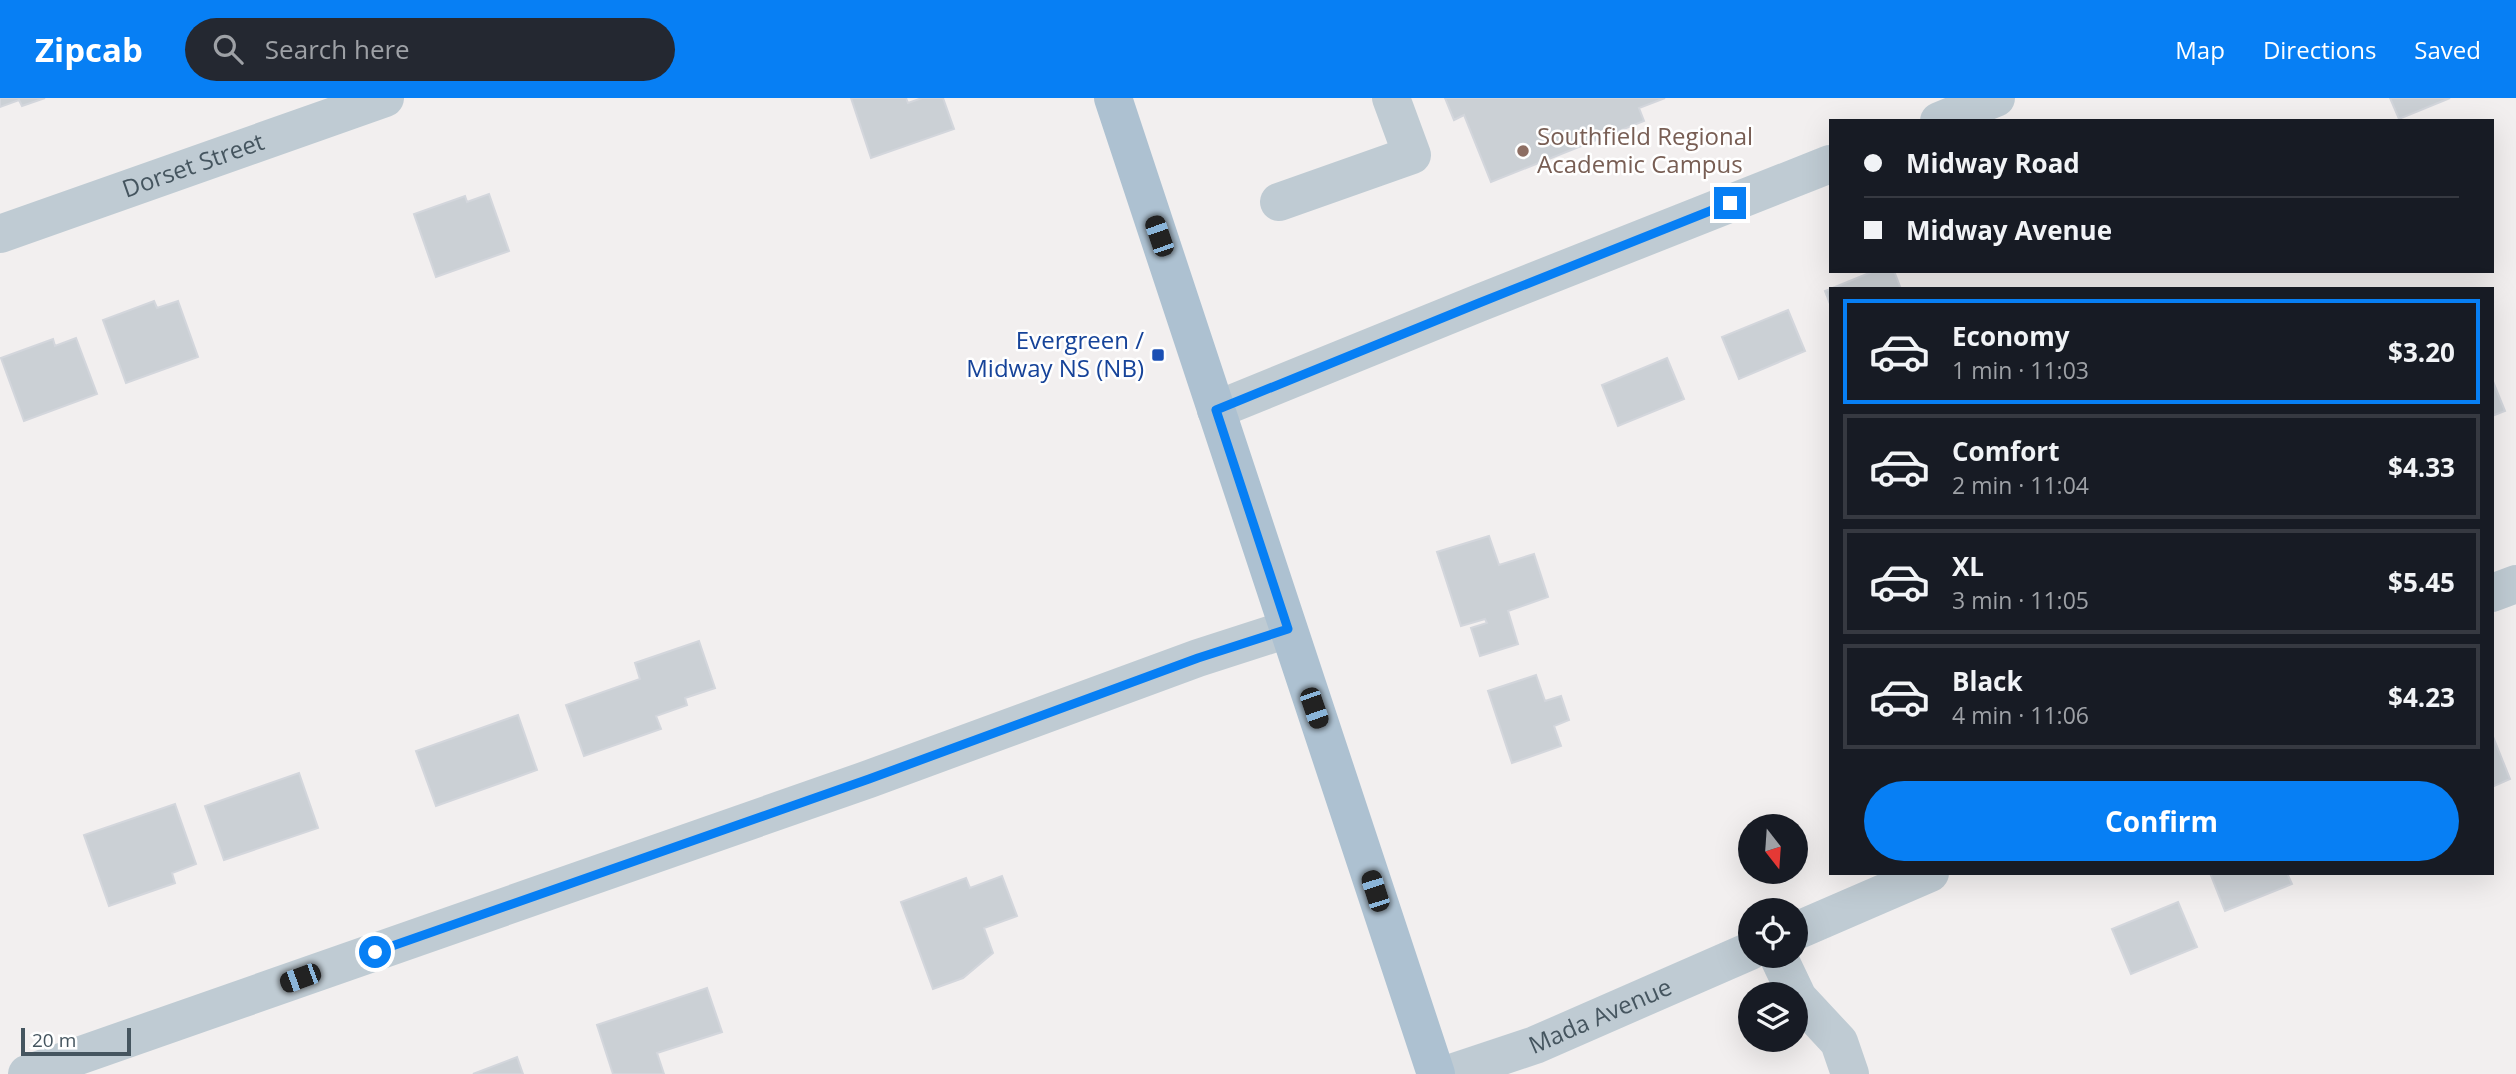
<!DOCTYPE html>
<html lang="en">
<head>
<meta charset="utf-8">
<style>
  :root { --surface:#171b24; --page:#242831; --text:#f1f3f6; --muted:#9ea1a6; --line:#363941; --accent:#077ff4 }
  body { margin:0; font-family:"Open Sans",sans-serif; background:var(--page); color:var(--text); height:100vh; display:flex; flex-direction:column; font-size:26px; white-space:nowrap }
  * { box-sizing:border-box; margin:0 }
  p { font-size:23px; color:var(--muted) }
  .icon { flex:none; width:38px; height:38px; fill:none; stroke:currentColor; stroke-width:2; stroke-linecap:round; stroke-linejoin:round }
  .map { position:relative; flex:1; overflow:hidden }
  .sheet { position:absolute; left:1829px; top:189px; width:665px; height:588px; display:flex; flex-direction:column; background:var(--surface); border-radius:0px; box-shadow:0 7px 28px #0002 }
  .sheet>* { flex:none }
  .hud { position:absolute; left:1829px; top:21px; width:665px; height:154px; border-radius:0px; box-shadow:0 7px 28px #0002; display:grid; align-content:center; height:154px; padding:0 35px; background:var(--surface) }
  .needle { width:46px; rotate:163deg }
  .tools { position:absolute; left:1738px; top:716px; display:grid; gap:14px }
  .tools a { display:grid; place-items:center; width:70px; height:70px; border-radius:50%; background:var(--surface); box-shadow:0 7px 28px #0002; font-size:35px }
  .scale { position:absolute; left:21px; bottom:18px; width:110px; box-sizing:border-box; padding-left:7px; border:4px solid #45555f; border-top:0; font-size:19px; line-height:24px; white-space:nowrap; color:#45555f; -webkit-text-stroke:5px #fff; paint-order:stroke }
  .end { position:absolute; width:32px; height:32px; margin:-16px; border:9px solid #077ff4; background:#fff; box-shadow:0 0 0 4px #fff }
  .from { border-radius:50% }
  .car { position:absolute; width:21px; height:42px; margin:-21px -10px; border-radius:9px; box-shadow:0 0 5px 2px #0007; background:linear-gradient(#222 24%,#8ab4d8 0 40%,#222 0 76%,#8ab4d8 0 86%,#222 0) }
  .hud b { display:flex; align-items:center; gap:24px; height:66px; font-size:26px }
  .hud b+b { border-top:2px solid var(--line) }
  .hud i { width:18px; height:18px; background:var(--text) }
  ul { padding:12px 0 0; list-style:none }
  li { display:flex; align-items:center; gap:21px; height:105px; margin:0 14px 10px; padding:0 21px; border:4px solid var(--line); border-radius:0px }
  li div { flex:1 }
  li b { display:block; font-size:26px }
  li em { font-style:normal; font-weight:700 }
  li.active { border-color:var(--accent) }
  li>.icon { width:63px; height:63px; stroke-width:1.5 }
  .button { display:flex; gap:14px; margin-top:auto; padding:14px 35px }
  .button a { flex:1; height:80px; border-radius:42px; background:var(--accent); color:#fff; font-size:28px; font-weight:700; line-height:80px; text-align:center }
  header { display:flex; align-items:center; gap:42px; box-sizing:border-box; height:98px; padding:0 35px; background:var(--accent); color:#fff }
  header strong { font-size:33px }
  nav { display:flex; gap:38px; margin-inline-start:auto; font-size:24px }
  .search { width:490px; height:63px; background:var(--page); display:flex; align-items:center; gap:18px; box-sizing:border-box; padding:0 24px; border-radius:38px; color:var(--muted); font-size:26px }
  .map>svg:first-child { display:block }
  .building { fill:#cbd0d5; stroke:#d3d6dc; stroke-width:2 }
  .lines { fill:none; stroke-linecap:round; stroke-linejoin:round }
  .minor { stroke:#bfcbd3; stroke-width:38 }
  .major { stroke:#adc1d1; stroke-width:38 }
  .route { stroke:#077ff4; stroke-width:9 }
  .education-dot { fill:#8d6e63; stroke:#fff; stroke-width:2.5 }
  .transit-dot { fill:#1a4fb4; stroke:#fff; stroke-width:2.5 }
  .labels { text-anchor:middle; stroke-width:5; stroke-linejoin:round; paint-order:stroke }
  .education-label { font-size:24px; fill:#785e54; stroke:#fff; text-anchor:start }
  .street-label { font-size:24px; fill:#45555f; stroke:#fff }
  .transit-label { font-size:24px; fill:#164399; stroke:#fff; text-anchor:end }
</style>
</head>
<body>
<header>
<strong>Zipcab</strong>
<div class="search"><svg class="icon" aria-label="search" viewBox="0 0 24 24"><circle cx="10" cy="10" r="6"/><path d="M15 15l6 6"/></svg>Search here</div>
<nav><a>Map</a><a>Directions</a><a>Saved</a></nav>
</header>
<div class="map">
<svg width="2516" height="976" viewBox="0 0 2516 976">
  <rect width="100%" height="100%" fill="#f2efef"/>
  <path class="building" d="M0 0H45L22 8 19 2 0 9Z
    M851 0H906L908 5 922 0H943L954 31 871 60Z
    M1445 0H1665L1639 10 1644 23 1491 84 1464 17 1454 22Z
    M2390 0H2450L2399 21Z
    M489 96 509 153 436 179 414 116 465 98 467 104Z
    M1874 173H1894L1901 191H1830V206L1825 193Z
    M154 203 157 210 178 203 198 259 126 285 103 222Z
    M1788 212 1805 253 1739 281 1722 239Z
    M76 240 97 296 24 323 1 260 53 241 55 248Z
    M1667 260 1684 301 1618 328 1602 287Z
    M2492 281 2505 313 2492 318Z
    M1489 438 1499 467 1534 456 1548 499 1508 513 1518 546 1480 558 1471 530 1487 525 1485 521 1461 528 1437 454Z
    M699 543 715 590 685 600 687 607 656 618 661 631 584 658 566 607 640 581 635 565Z
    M1536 577 1545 603 1561 598 1569 622 1554 628 1561 648 1512 665 1488 593Z
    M518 617 537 672 436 708 416 653Z
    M2492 636 2510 681 2492 689Z
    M299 675 318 730 224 762 205 708Z
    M175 706 196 766 172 775 175 785 109 808 84 737Z
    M2210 775H2287L2292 786 2225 813Z
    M1002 778 1017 818 984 830 993 855 963 880 933 891 901 804 966 780 970 790Z
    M2178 804 2197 849 2131 876 2112 831Z
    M707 890 722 934 657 955 664 976H613L597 927Z
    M517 959 523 976H473Z"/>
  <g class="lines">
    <g class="minor">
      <path d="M1939 23 1996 0"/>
      <path d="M1279 104 1412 57 1391 0"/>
      <path id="s1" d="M0 136 385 0"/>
      <path d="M1216 312 1479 205 1830 66"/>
      <path d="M2492 495 2516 486"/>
      <path d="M1796 833 1930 775"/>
      <path d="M1778 858 1798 900 1839 944 1850 976"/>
      <path d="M27 976 869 681 1198 560 1288 531"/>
      <path id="s2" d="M1448 976 1535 947 1750 853"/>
    </g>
    <path class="major" d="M1113 0 1436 976"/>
  </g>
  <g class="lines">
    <path class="route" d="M375 854 869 681 1198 560 1288 531 1216 312 1479 205 1730 105"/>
  </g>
  <circle class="education-dot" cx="1523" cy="53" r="7"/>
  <rect class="transit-dot" x="1151" y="250" width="14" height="14" rx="3.5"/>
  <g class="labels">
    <g class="education-label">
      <text x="1537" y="47">Southfield Regional<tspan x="1537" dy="28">Academic Campus</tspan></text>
    </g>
    <g class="street-label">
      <text dy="8" stroke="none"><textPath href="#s1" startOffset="205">Dorset Street</textPath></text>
      <text dy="8" stroke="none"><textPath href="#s2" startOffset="163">Mada Avenue</textPath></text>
    </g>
    <g class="transit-label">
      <text x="1144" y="251">Evergreen /<tspan x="1144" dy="28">Midway NS (NB)</tspan></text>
    </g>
  </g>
</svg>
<div class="tools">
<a><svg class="needle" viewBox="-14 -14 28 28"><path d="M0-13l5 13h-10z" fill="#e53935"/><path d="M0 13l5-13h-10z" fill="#9ea1a6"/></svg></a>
<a><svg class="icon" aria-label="locate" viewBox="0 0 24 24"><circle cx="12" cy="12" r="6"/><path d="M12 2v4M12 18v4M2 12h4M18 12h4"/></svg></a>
<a><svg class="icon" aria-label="layers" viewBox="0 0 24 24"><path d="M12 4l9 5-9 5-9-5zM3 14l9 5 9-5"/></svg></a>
</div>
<div class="scale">20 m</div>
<i class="end from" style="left:375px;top:854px"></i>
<i class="end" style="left:1730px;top:105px"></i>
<i class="car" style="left:1159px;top:138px;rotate:341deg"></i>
<i class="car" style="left:1314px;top:610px;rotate:161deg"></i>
<i class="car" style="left:1375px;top:793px;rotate:342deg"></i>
<i class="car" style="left:300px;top:880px;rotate:250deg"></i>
<div class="hud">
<b><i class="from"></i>Midway Road</b>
<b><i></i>Midway Avenue</b>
</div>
<section class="sheet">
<ul>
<li class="active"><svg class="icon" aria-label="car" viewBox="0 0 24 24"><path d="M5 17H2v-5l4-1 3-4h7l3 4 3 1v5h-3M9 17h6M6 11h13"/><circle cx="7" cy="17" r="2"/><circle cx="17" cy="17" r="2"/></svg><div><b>Economy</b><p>1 min · 11:03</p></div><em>$3.20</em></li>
<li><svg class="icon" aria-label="car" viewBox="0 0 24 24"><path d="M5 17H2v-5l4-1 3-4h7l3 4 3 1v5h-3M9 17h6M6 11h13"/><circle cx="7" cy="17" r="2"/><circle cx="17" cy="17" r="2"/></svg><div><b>Comfort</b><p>2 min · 11:04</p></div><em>$4.33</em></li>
<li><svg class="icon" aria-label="car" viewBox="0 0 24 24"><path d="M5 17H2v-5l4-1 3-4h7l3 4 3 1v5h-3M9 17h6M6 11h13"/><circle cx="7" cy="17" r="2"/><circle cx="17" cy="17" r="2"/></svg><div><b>XL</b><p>3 min · 11:05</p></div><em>$5.45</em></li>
<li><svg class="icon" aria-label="car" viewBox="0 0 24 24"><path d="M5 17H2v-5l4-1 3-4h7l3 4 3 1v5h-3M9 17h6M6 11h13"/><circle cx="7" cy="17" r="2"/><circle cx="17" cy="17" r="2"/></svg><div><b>Black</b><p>4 min · 11:06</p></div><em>$4.23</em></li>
</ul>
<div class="button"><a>Confirm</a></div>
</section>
</div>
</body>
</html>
